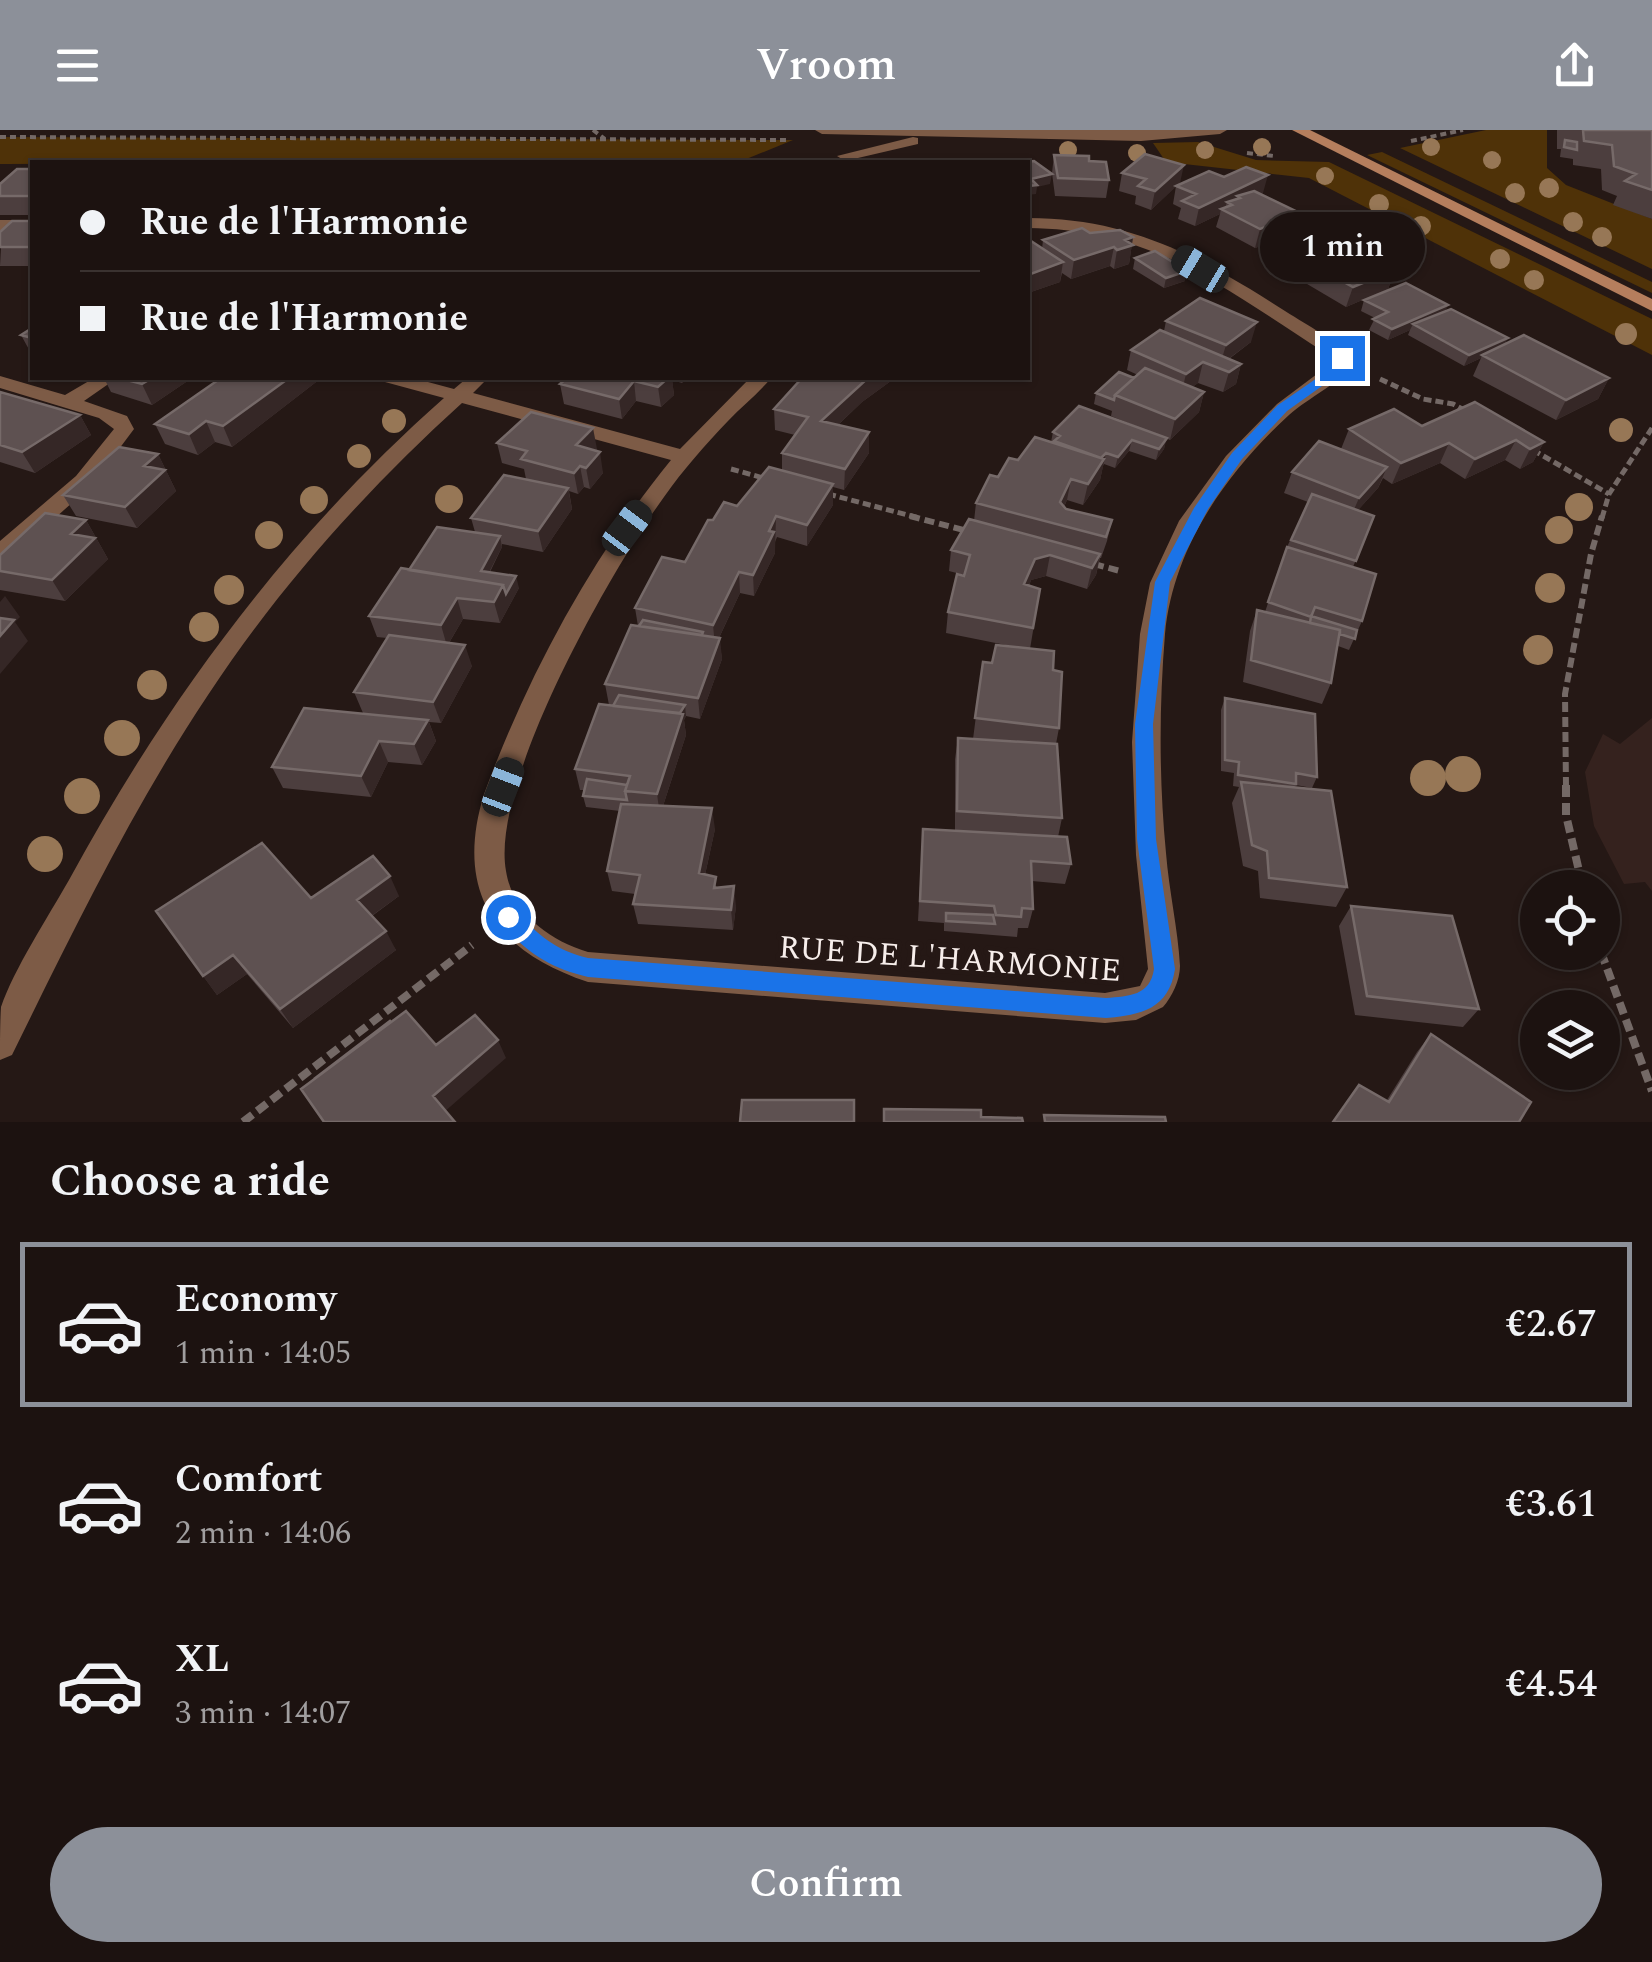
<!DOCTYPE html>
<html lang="en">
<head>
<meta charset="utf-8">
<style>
  :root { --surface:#1c1210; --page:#251b19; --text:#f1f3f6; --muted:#a09e9f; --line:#3a3230; --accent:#8c9099 }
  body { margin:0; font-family:Spectral,serif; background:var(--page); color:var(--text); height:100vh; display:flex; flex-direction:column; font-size:38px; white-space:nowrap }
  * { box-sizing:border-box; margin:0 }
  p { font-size:32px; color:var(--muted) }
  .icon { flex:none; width:55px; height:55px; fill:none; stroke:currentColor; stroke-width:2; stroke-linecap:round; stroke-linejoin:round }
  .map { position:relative; height:992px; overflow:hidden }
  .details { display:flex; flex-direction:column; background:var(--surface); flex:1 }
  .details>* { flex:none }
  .banner { position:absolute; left:30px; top:30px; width:1000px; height:220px; border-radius:0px; box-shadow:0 2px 8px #0004,0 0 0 2px var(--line); display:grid; align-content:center; height:220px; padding:0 50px; background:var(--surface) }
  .buttons { position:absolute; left:1520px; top:740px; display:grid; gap:20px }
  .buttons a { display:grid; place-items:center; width:100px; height:100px; border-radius:50%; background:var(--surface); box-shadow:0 2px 8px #0004,0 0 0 2px var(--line); font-size:50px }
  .end { position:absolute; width:45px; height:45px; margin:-22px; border:12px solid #1a73e8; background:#fff; box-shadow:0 0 0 5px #fff }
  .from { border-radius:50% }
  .bubble { position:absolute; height:70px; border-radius:35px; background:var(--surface); box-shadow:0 2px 8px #0004,0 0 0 2px var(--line); font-size:32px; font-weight:600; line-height:70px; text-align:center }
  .car { position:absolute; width:30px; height:60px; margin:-30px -15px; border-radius:12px; box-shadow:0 0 8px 2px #0007; background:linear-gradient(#222 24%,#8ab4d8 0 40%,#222 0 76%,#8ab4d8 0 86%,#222 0) }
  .banner b { display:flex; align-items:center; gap:35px; height:95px; font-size:38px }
  .banner b+b { border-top:2px solid var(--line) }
  .banner i { width:25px; height:25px; background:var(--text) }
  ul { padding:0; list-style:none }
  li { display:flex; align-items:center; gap:30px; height:165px; margin:0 20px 15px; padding:0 30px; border:5px solid transparent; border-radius:0px }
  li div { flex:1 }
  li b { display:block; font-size:38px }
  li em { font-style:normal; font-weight:600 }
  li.on { border-color:var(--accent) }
  li>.icon { width:90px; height:90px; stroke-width:1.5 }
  h2 { padding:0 50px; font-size:45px; line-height:120px }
  .action { display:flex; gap:20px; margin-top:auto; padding:20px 50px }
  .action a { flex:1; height:115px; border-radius:60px; background:var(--accent); color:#fff; font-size:40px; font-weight:600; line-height:115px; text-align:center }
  header { display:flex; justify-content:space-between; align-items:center; height:130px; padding:0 50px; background:var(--accent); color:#fff; font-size:45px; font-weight:600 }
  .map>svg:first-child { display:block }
  .built { fill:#35221e }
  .green { fill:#4f3208 }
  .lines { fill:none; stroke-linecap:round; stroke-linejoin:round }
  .path-far3 { stroke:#746966; stroke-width:4; stroke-dasharray:6 4; stroke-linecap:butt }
  .path-far2 { stroke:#746966; stroke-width:5; stroke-dasharray:8 4; stroke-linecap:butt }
  .path-far1 { stroke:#746966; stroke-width:6; stroke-dasharray:10 5; stroke-linecap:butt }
  .path { stroke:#746966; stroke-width:8; stroke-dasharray:12 6; stroke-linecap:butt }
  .street { fill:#7d5b46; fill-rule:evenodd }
  .secondary { fill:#b57e5d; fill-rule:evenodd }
  .tree { fill:#977756 }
  .wall { fill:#4c3e3e }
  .shaded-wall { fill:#352726 }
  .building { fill:#5e5151; stroke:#766a69; stroke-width:2.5 }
  .route { fill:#1a73e8 }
  .labels { text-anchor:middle; stroke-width:10; stroke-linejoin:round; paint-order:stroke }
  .street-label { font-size:32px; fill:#f7eeeb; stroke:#251815 }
</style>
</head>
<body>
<header><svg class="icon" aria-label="menu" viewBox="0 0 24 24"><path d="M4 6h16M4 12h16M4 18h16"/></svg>Vroom<svg class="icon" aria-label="share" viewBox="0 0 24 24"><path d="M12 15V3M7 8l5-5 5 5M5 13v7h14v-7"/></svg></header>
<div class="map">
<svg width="1652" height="992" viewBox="0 0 1652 992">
  <rect width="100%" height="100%" fill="#251815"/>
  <path class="built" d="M1652 588V761L1645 752 1624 754 1594 696 1585 642 1603 604 1620 614Z"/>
  <path class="green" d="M1486 0H1547V38L1566 55 1652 89V139L1400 18Z
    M0 7 793 10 739 32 0 34Z
    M1198 12 1256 30 1329 32 1652 189V225L1309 48 1166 32 1153 13Z
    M1382 22 1652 152V163L1367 25Z"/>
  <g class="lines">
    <path class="path-far3" d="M593 0 605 9
      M0 7 788 10
      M1411 11 1463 0
      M1247 23 1274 26"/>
    <path class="path-far2" d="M1380 249 1423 269 1453 274 1466 281
      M1533 320 1609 364
      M731 339 767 349
      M828 364 919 388
      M1602 388 1609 364 1652 298"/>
    <path class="path-far1" d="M910 386 971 402
      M1094 434 1120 441
      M1566 657 1565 564 1591 424 1602 386"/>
    <path class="path" d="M1566 655V685L1583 758
      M1601 822 1652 961
      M243 992 472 815"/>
    <path class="street" d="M815 0H1227L1220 4 1141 11 822 4Z
      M913 7 918 8V14L845 31 837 26Z
      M1028 88C1130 88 1201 127 1285 181 1310 197 1335 209 1353 232 1340 254 1309 267 1289 285 1227 342 1173 417 1165 504 1159 577 1159 650 1166 723 1169 761 1178 799 1180 836 1180 850 1172 867 1163 877L1136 890 1105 893 588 852C495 821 454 762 484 664 528 545 591 428 671 330L462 273C366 360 279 457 208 565 132 679 72 803 12 925L0 930C0 914 0 892 1 877 14 839 48 787 69 750 168 568 288 406 444 268L385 252 382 248H413L454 259 467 248H488L473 263 680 319 750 248H771C758 264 742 276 728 291 705 315 683 340 664 367 611 440 490 653 506 741 513 784 549 810 588 822L1105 863 1140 856 1148 839 1136 725 1132 612 1140 504 1150 453 1179 391 1226 326 1277 274 1333 232 1324 222C1222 157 1154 99 1028 98Z
      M0 90H32V100H0Z
      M0 246 65 265 94 248H117L84 271 127 286 134 299 92 355 8 430 0 432V411L76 346 114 299 99 288 0 258Z"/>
    <path class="secondary" d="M1292 0H1310L1652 169V181Z"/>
  </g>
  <g class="tree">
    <circle cx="1262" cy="17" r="9"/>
    <circle cx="1431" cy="17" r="9"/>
    <circle cx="1068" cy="20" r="9"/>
    <circle cx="1205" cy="20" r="9"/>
    <circle cx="1137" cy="23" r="9"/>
    <circle cx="1492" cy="30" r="9"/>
    <circle cx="1325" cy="46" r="9"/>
    <circle cx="1549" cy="58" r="10"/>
    <circle cx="1515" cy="63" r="10"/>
    <circle cx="1379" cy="74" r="10"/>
    <circle cx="1573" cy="92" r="10"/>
    <circle cx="1421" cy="96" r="10"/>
    <circle cx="1602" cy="107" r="10"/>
    <circle cx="1500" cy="129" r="10"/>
    <circle cx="1534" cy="150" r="10"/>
    <circle cx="1626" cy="204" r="11"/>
    <circle cx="394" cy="291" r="12"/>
    <circle cx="1621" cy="300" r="12"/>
    <circle cx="359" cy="326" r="12"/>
    <circle cx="449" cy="369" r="14"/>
    <circle cx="314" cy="370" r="14"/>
    <circle cx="1579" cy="377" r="14"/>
    <circle cx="1559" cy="400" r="14"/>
    <circle cx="269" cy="405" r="14"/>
    <circle cx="1550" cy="458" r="15"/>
    <circle cx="229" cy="460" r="15"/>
    <circle cx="204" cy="497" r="15"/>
    <circle cx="1538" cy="520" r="15"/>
    <circle cx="152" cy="555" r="15"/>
    <circle cx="122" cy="608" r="18"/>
    <circle cx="1463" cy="644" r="18"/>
    <circle cx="1428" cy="648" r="18"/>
    <circle cx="82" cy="666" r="18"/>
    <circle cx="45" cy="724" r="18"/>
  </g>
  <path class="wall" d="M1557 0H1652V89L1613 75 1617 66 1602 60 1601 39 1573 35V29L1560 27 1561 19H1557Z
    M1054 25 1089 31 1109 50 1106 68 1055 66 1052 43Z
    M32 39V85H0V54Z
    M1122 43 1180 53 1178 55 1263 63 1261 64 1300 93 1341 120 1395 140 1388 159 1346 177 1302 151 1305 141 1283 150 1267 140 1271 127 1263 123 1266 114 1255 118 1216 97 1220 84 1195 96 1178 89 1181 78 1173 74 1176 56 1151 80 1135 74 1136 66 1119 61Z
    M32 91V136H0L2 100Z
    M1090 103 1133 107 1129 134 1114 139 1110 136 1071 149 1062 143 1060 152 1028 163V109L1042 119 1043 110Z
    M1135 128 1185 151 1164 158 1133 139Z
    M1364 170 1446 181 1504 215 1609 248 1598 269 1556 290 1473 246 1481 228 1464 236 1408 205 1410 200 1388 210 1369 200 1375 188 1361 181Z
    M1166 191 1251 212 1229 229 1241 234 1236 254 1223 262 1198 253 1192 257 1204 262 1199 282 1170 310 1166 308 1164 319 1156 330 1129 321 1115 338 1104 334 1103 336 1100 350 1083 375 1067 370 1064 377 1066 379 1112 390 1107 411 1101 428H1100L1096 445 1087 459 1046 446 1031 450 1029 456 1040 459 1030 519 1053 540 1059 598 1056 614 1062 688 1058 707 1071 734 1065 754 1032 751 1033 779 1028 798H1018L1017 807 944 801V793L918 791 923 699 955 701V629L958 608 973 609 983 532 992 533 1021 518 946 503 948 482 964 445 949 441 951 420 974 391 976 373 998 347 1018 330 1051 312 1053 302 1148 301 1111 286 1112 281 1094 274 1096 263 1134 248 1138 245 1127 240 1131 220 1164 201Z
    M32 198V225L21 205Z
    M104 248H192L152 275 111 262Z
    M221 248H320V249L232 317 215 312 198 325 165 314 155 294Z
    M567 248H687L682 253 672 250 674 265 661 277 636 271 622 289 564 274 560 254Z
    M802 248H895L862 272 838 295 869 302V323L844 360 833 357V375L807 416 777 407 775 412V423L754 466 740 463 719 508 722 529 700 589 686 586 684 590 686 605 663 676 715 699 705 745 736 776 733 800 638 794 633 774 635 764 612 761 607 741 620 681 586 677 583 666 585 660H580L575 639 609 575 605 554 638 496 635 478 685 432 713 390 737 376 782 340V323L795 305 775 300 774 279Z
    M0 262 80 285 91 305 35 343 0 332Z
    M1422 296 1544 312 1533 332 1520 339 1505 330 1465 349 1440 333 1392 354 1383 348 1378 358 1358 380 1374 386 1353 437 1362 491 1349 520 1338 516 1331 553 1322 574 1243 552 1250 501 1257 480 1265 482 1287 417 1308 372 1284 363 1292 342 1341 319 1349 299Z
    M497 313 597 319 595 321 603 343 590 359 584 357 578 364 569 361 572 379 543 422 502 414V417L490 442 519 458 500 493 463 489 449 513 472 536 441 593 429 592 436 611 422 635 388 632 371 667 283 658 272 637 363 583 354 562 387 508 377 507 369 486 409 440 475 402 471 388 526 349 524 339 502 333Z
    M158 324 176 361 137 398 76 386 63 365Z
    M86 390 108 429 65 471 0 460V425Z
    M1225 568 1317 647 1312 658 1296 655 1295 657 1347 757 1336 777 1260 768 1258 741 1243 736 1232 673 1239 657 1233 656 1234 643 1221 641V580Z
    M399 766 372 786 396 820 293 898 247 844 217 865 156 781 311 768Z
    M1351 776 1479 879 1463 897 1355 885 1339 796Z
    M1431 904 1531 972 1332 992 1387 970 1417 922Z"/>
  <path class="shaded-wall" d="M1184 35 1180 53 1151 80 1155 61Z
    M1052 44 1050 54 1037 57 1036 64 1028 65V56L1031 49Z
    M1268 45 1263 63 1238 76 1240 68 1237 66 1234 77 1227 72 1224 81 1221 79 1220 84 1195 96 1199 78Z
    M1302 84 1297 103 1269 104 1266 114 1255 118 1260 99Z
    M1133 107 1129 134 1114 139 1117 120 1125 110Z
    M1345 109 1338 128 1308 132 1305 141 1283 150 1289 131Z
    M1114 117 1110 136 1071 149 1074 130Z
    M1063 132 1060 152 1028 163V145Z
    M1395 140 1388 159 1346 177 1353 157Z
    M1187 141 1185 151 1164 158 1166 148Z
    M1448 175 1444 185 1413 194 1410 200 1388 210 1392 199Z
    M1257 192 1251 212 1220 235 1226 215Z
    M1508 208 1503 219 1482 225 1481 228 1464 236 1469 225Z
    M1203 232 1198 253 1181 265 1186 244Z
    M1241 234 1236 254 1223 262 1229 242Z
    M152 248H192L152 275 142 254Z
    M289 248H320V249L232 317 223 296Z
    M668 248H672L674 265 661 277 658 257Z
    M868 248H895L862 272 821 311V291Z
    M1609 248 1598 269 1556 290 1566 270Z
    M634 251 636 271 622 289 619 269Z
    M1204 262 1199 282 1170 310 1175 289Z
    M80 285 91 305 35 343 22 322Z
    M206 291 215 312 198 325 189 304Z
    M593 298 597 319 580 336 576 315Z
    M869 302V323L844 360 845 339Z
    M1167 308 1164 319 1156 330 1159 319Z
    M1132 310 1129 321 1115 338 1118 327Z
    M1516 310 1505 330 1465 349 1475 329Z
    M1544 312 1533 332 1520 339 1530 319Z
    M1449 313 1440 333 1392 354 1401 333Z
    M600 322 603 343 590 359 586 338Z
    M1106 323 1100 350 1083 375 1088 354 1101 328Z
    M158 324 176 361 137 398 125 377 144 336Z
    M580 336 584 357 578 364 574 343Z
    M1387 337 1378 358 1350 389 1359 368Z
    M1071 349 1067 370 1056 393 1060 372Z
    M833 354V375L807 416V395Z
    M568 358 572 379 543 422 538 401Z
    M776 386 775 423 754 466 753 445Z
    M86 390 108 429 65 471 52 450 71 404Z
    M500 406 502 417 484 452 481 441Z
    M1100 424 1096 445 1087 459 1092 438Z
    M1050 425 1046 446 1031 450 1021 476 1024 454 1035 429Z
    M739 442 740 463 715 516 713 495Z
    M516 446 519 458 500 493 494 472 503 455Z
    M5 466 20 487 15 492 28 511 0 544V472Z
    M457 468 463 489 447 516 441 495Z
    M720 508 722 529 700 589 698 568Z
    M465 515 472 536 441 593 433 572Z
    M685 575 686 586 684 590 686 605 660 685 657 664 676 592Z
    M428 590 436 611 422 635 414 614Z
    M379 611 388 632 371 667 361 646Z
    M712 678 715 699 701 763 699 743Z
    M390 746 399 766 367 789 357 770Z
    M734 756 736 776 733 800 731 780Z
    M386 801 396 820 293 898 280 879Z
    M233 825 247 844 217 865 203 846Z
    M498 910 506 928 443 983 433 966Z"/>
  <path class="building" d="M1583 0H1652V60L1625 51 1636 44 1614 36 1612 15 1584 11Z
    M1565 10 1577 12V20L1564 17Z
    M1145 24 1184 35 1155 61 1138 56 1146 49 1122 43Z
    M1054 25 1089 26V31L1106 32 1109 50 1058 48Z
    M1034 31 1052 44 1031 49 1037 55 1028 56V32H1024Z
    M1246 37 1268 45 1199 78 1182 71 1196 64 1176 56 1209 41 1224 47Z
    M17 39H32L31 44H32V66H0V54Z
    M1254 61 1302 84 1260 99 1221 79 1232 75 1227 72 1240 68 1237 66Z
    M1307 90 1345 109 1289 131 1272 121 1288 115 1269 104Z
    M12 91H32V117H0V102Z
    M1082 98 1090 103 1120 100 1133 107 1125 110 1133 115 1117 120 1114 117 1074 130 1043 110Z
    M1028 109 1063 132 1028 145Z
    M1349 117 1395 140 1353 157 1308 132Z
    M1155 121 1187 141 1166 148 1135 128Z
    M1406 153 1448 175 1392 199 1373 189 1388 182 1364 170Z
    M1200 168 1257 192 1226 215 1166 191Z
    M1451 179 1508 208 1469 225 1413 194Z
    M32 198V208L21 205Z
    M1160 200 1241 234 1229 242 1203 232 1186 244 1131 220Z
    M1524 205 1609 248 1566 270 1482 225Z
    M1145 238 1204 262 1175 289 1115 265Z
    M1119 242 1134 248 1115 265 1114 270 1096 263Z
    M119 248H152L142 254Z
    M221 248H289L223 296 206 291 189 304 155 294Z
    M567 248H668L658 257 634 251 619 269 560 254Z
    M802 248H868L821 291 869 302 845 339 782 323 808 287 774 279Z
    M0 262 80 285 22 322 0 315Z
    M1475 272 1544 312 1530 319 1516 310 1475 329 1449 313 1401 333 1349 299 1394 279 1422 296Z
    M1079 276 1167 308 1159 319 1132 310 1118 327 1106 323 1101 328 1054 311 1060 306 1053 302Z
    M531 282 593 298 576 315 600 322 586 338 580 336 574 343 521 329 527 321 497 313Z
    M1035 307 1104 329 1088 354 1071 349 1060 372 1066 379 1112 390 1106 407 976 373 990 345 998 347 1009 328 1018 330Z
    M1319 311 1387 337 1359 368 1292 342Z
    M119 317 158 324 144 336 165 340 125 377 63 365Z
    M769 337 833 354 807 395 776 386 769 401 774 402 753 445 739 442 713 495 635 478 662 427 685 432 708 390H713L724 372 737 376Z
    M504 345 568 358 538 401 471 388Z
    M1312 364 1374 386 1356 431 1291 410Z
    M45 383 86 390 71 404 95 408 52 450 0 441V425Z
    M969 389 1100 424 1092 438 1050 425 1035 429 1024 454 1040 459 1033 498 948 482 957 444 964 446 970 425 951 420Z
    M437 397 500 406 481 441 516 446 506 464 503 455 409 440Z
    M1287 417 1376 444 1362 491 1315 477 1311 487 1268 472Z
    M401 438 503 455 494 472 457 468 441 495 369 486Z
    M1257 480 1340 500 1331 553 1251 530Z
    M1311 486 1357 500 1355 509 1340 504V500L1310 493Z
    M0 488 14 490 0 506Z
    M643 490 703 502 702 505 639 496Z
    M631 495 720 508 698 568 605 554Z
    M389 505 465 515 433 572 354 562Z
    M996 515 1054 521 1053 540 1062 542 1059 598 975 588 983 532 992 533Z
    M619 565 685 575 680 583 613 576Z
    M1225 568 1315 584 1317 647 1296 643V654L1238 645 1239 632 1225 630Z
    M599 574 683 584 657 664 625 661 630 646 575 639Z
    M304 578 428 590 414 614 379 611 361 646 272 637Z
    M958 608 1057 614 1062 688 957 681Z
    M587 649 627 655 625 661 627 670 583 666Z
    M1241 652 1331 661 1347 757 1269 748 1267 721 1252 715Z
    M621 674 712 678 699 743 716 747 714 758 734 756 731 780 633 774 640 745 607 741Z
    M923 699 1067 707 1071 734 1031 731 1033 779 1022 778 1021 787 996 785 994 776 920 771Z
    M262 713 311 768 373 726 390 746 357 770 386 801 280 879 233 825 203 846 156 781Z
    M1351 776 1452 786 1479 879 1367 866Z
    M946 783 993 785 995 794 946 791Z
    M406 881 436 915 475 885 498 910 433 966 455 992H324L301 959Z
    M390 891 391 892 314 949Z
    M1431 904 1531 972 1519 992H1333L1359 955 1389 972Z
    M742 970H854V992H740Z
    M884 979 981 980V987L1022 988 1023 992H884Z
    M1044 985 1165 987 1166 992H1045Z"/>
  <path class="route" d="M1338 226 1348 228 1343 241 1287 281 1242 329 1208 379 1170 452 1153 594 1156 709 1175 839C1169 879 1141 885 1106 888L588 847C549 838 528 823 501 794V781H516C538 805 555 820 588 828L1106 868C1129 866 1150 866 1154 839L1137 709 1135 594 1155 452 1194 378 1232 323 1278 275 1333 237Z"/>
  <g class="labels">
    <g class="street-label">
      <text transform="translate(950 828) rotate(4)" y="11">RUE DE L'HARMONIE</text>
    </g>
  </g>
</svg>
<div class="buttons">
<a><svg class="icon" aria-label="locate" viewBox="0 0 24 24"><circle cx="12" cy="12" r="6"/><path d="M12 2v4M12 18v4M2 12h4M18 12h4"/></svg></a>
<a><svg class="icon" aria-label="layers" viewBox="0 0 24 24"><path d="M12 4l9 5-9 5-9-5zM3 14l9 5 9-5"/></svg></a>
</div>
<i class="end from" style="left:508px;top:787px"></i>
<i class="end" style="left:1342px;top:228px"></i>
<div class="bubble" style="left:1260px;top:82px;width:165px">1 min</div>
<i class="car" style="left:1200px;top:139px;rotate:301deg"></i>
<i class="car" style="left:627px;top:398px;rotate:37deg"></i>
<i class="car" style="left:503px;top:657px;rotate:21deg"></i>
<div class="banner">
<b><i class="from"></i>Rue de l'Harmonie</b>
<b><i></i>Rue de l'Harmonie</b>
</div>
</div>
<section class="details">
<h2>Choose a ride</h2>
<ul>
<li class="on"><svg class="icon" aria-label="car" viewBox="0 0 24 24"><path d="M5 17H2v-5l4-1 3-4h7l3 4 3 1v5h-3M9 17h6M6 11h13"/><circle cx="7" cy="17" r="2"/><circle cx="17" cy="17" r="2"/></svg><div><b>Economy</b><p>1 min · 14:05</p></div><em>€2.67</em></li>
<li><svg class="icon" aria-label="car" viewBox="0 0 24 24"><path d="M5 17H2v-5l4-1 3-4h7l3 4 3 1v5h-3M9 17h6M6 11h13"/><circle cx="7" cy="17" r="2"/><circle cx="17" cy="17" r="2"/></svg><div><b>Comfort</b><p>2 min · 14:06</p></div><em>€3.61</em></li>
<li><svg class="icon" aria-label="car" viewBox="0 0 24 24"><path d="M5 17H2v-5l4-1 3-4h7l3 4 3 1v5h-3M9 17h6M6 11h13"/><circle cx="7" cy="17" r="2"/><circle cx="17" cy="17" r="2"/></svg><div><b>XL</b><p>3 min · 14:07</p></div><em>€4.54</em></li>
</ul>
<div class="action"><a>Confirm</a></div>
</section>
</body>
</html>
